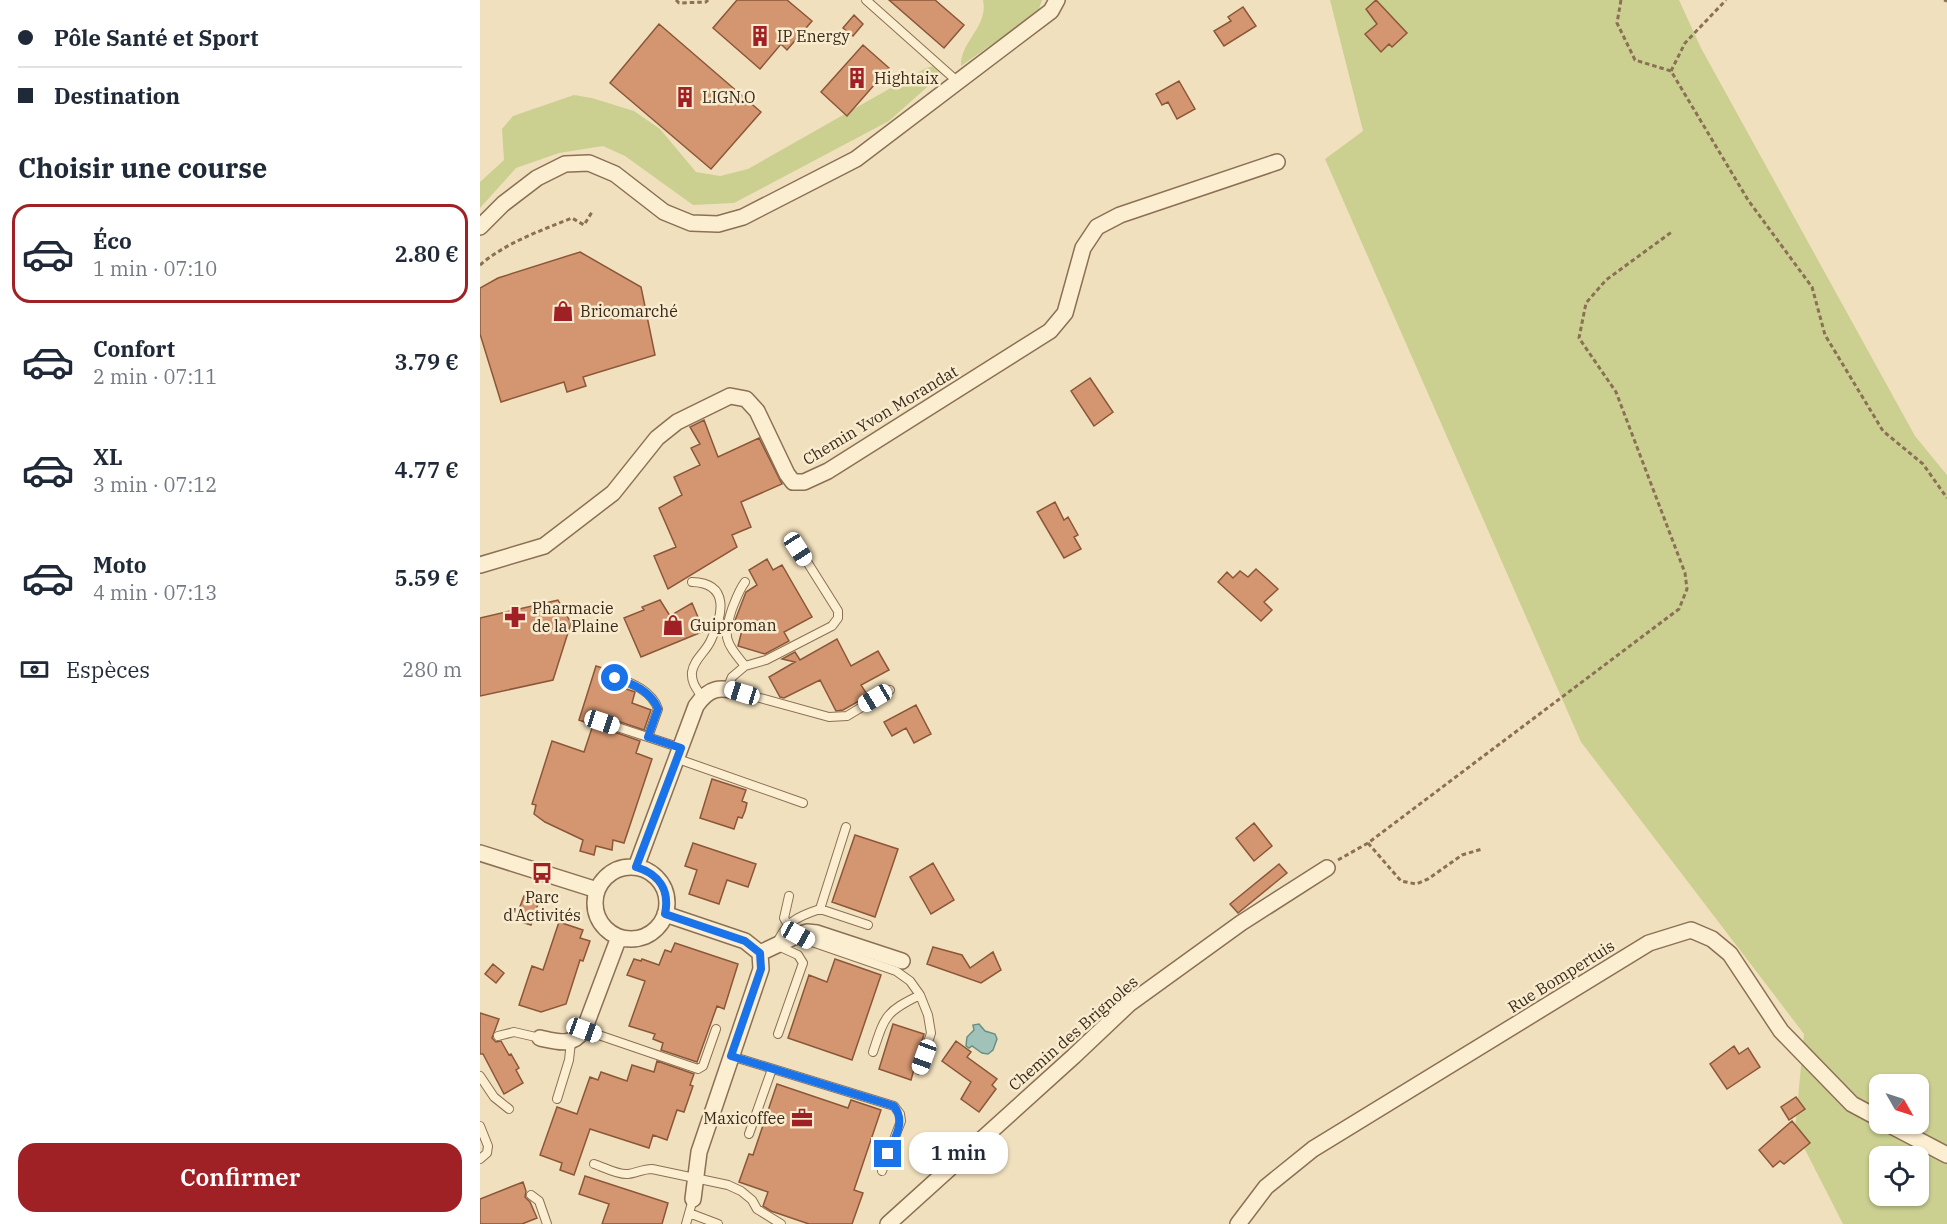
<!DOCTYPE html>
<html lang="fr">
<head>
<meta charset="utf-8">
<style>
  :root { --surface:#fff; --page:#f2f2f3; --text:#1f2937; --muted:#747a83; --line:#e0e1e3; --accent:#9f2025 }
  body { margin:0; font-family:"IBM Plex Serif",serif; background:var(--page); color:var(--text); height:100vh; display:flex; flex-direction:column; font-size:22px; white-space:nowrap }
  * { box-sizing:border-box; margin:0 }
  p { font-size:20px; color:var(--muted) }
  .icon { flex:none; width:33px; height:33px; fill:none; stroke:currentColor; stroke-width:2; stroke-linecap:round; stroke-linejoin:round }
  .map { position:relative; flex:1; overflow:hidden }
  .side { display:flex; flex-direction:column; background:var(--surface); width:480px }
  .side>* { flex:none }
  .top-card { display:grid; align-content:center; height:132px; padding:0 18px; background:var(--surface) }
  .needle { width:39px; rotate:129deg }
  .controls { position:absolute; left:1389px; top:1074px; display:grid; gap:12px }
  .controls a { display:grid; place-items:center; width:60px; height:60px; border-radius:12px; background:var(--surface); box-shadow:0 2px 4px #0004; font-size:30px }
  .end { position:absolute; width:27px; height:27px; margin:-14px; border:8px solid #1a73e8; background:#fff; box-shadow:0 0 0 3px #fff }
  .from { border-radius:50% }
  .bubble { position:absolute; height:42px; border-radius:18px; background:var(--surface); box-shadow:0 2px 4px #0004; font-size:20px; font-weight:600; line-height:42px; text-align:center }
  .car { position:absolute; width:18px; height:36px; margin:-18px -9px; border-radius:8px; box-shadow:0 0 4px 2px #0007; background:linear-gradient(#fff 24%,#345 0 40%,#fff 0 76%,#345 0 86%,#fff 0) }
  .top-card b { display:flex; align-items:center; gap:21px; height:57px; font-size:22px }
  .top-card b+b { border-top:2px solid var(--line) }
  .top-card i { width:15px; height:15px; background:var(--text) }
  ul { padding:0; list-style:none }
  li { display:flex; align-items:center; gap:18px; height:99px; margin:0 12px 9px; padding:0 6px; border:3px solid transparent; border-radius:18px }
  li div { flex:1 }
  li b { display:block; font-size:22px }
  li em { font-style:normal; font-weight:600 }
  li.current { border-color:var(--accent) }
  li>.icon { width:54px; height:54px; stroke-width:1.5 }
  h2 { padding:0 18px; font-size:27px; line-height:72px }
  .pay { display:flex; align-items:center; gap:15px; height:66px; padding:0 18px; font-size:22px }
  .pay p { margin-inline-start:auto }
  .action { display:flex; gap:12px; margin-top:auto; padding:12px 18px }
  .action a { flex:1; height:69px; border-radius:18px; background:var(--accent); color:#fff; font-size:24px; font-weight:600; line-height:69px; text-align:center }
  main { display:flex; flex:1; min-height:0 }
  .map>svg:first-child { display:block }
  .green { fill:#cbd091; fill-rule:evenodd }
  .water { fill:#a1c2b8; stroke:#689185; stroke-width:1.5 }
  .building { fill:#d39670; stroke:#8c5739; stroke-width:1.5 }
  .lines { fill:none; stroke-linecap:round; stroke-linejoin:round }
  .service-casing { stroke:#8b7055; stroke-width:10 }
  .minor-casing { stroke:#8b7055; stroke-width:18 }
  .path { stroke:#8b7055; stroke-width:3; stroke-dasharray:4.5 3; stroke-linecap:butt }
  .service { stroke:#fceed1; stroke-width:8 }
  .minor { stroke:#fceed1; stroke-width:15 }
  .route { stroke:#1a73e8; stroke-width:8 }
  .labels { text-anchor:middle; stroke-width:5; stroke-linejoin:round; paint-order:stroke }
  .poi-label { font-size:16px; fill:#39291b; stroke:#f8ebce; text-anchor:start }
  .street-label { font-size:16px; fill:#39291b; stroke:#f8ebce }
</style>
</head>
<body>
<main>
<section class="side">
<div class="top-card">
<b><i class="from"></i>Pôle Santé et Sport</b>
<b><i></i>Destination</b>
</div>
<h2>Choisir une course</h2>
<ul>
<li class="current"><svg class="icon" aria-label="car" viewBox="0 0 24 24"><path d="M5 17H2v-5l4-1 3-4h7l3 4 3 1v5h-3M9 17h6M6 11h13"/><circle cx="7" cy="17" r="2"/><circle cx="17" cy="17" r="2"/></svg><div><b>Éco</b><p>1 min · 07:10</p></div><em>2.80 €</em></li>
<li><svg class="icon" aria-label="car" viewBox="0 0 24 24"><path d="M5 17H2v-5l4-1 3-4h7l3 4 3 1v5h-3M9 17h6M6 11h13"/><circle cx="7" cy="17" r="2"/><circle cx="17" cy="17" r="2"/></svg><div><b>Confort</b><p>2 min · 07:11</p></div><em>3.79 €</em></li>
<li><svg class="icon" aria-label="car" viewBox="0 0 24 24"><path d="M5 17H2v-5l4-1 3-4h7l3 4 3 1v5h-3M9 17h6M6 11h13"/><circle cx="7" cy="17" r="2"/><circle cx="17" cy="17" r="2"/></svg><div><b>XL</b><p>3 min · 07:12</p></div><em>4.77 €</em></li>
<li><svg class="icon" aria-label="car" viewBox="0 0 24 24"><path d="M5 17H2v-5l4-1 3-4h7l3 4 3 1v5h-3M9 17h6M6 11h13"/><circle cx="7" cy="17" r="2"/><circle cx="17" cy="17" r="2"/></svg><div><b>Moto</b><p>4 min · 07:13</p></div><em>5.59 €</em></li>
</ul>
<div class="pay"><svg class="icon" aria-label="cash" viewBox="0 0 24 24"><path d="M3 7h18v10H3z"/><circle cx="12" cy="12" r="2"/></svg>Espèces<p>280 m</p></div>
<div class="action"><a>Confirmer</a></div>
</section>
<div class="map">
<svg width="1467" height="1224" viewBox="0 0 1467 1224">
  <rect width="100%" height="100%" fill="#f1e0bd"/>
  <path class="green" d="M503 0H562L558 12 481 66C480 42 509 26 503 0Z
    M850 0H1199L1221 48 1435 436 1467 475V1224H1363L1315 1130 1324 1034 1101 742 845 159 883 131ZM1400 1084H1438V1124H1400ZM1400 1156H1438V1196H1400Z
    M454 66 463 73 409 121 254 203 213 205 145 156 123 146 79 153 36 168 0 208V182L24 160 22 129 33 116 94 95 112 98 154 111 180 129 216 172 240 176 268 169 446 68Z"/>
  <path class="water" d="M499 1024 505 1031 515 1034 517 1039 513 1050 508 1054 502 1053 492 1046 489 1048 486 1046 487 1037 494 1030 493 1025Z"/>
  <path class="building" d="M257 0H307L332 21 307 50 301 44 280 69 233 28Z
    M409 0H455L484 25 464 48Z
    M896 0 927 33 912 47 909 44 901 52 885 34 897 24 886 9Z
    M763 7 776 26 744 46 734 31 751 21 748 17Z
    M374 15 383 24 373 36 363 28Z
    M179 24 281 112 231 169 130 83Z
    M383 45 409 68 367 116 341 92Z
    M699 81 715 109 697 119 688 102 682 105 676 94Z
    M100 252 161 287 175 355 103 377 106 386 87 392 84 382 21 402 0 334V288L18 278Z
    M610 378 633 412 614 426 591 391Z
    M224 420 238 457 279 438 302 484 261 502 271 527 252 535 257 547 188 589 174 556 196 547 179 508 202 495 194 477 220 465 211 448 220 444 210 427Z
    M575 502 584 520 588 517 598 535 594 537 601 549 584 558 557 512Z
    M287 559 293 570 302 565 332 617 304 632 309 641 285 654 258 646 263 626 254 623 266 592 277 585 269 570Z
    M776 569 798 589 784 602 792 610 781 621 738 582 747 572 753 578 760 571 768 577Z
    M78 600 91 623 73 680 0 696V618Z
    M180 600 190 616 212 603 224 631 161 657 144 618 164 610 162 607Z
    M357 639 371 666 398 651 409 670 381 685 388 696 363 710 356 711 340 680 304 698 300 697 289 677 315 662 302 659 315 652 320 660Z
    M116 666 132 671 129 676V683L155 692 152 703 171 710 164 730 123 716 117 720V726L160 741 156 753 172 759 144 843 133 840 132 850 116 846 114 855 100 851 103 840 65 822 54 814 56 805 52 804 72 741 104 752 113 725 99 720Z
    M436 705 451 734 434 743 426 728 412 736 404 722Z
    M232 779 266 790 262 801 267 803 265 811 262 818 258 817 254 829 220 818Z
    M774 823 792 846 774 861 756 838Z
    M375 835 418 849 395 917 352 902Z
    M213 843 276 864 268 887 247 880 239 904 209 894 217 870 205 866Z
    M453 863 474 900 451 914 430 877Z
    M799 864 807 873 758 913 750 904Z
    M44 896 59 901 51 925 35 920Z
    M79 922 103 930 100 938 110 941 103 961 100 960 86 1004 61 1012 39 1005 52 966 63 970Z
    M195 943 258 964 244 1009 237 1006 217 1062 181 1050 183 1043 173 1039 175 1034 149 1026 165 981 147 975 154 959 161 961 162 959 179 965 185 950 191 952Z
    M453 947 482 955 490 968 513 952 521 970 501 983 447 964Z
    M355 959 401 975 372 1060 308 1038 329 975 347 982Z
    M13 964 24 973 16 983 5 974Z
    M0 1013 19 1019 12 1038 16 1042 21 1041 29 1055 31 1054 39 1068 36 1070 43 1083 24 1094 3 1054H0Z
    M413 1024 444 1034 431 1080 399 1069Z
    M476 1041 491 1052 487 1057 517 1079 512 1085 516 1089 499 1112 481 1099 491 1082 462 1061Z
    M1254 1046 1259 1054 1268 1048 1280 1067 1247 1089 1230 1064Z
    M177 1061 214 1074 210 1085 213 1086 204 1112 197 1110 187 1140 173 1135 169 1148 110 1129 94 1175 80 1170 82 1163 60 1155 77 1107 97 1114 110 1077 118 1080 121 1072 147 1081 152 1065 174 1072Z
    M297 1084 368 1108 371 1100 401 1110 374 1190 383 1193 372 1224H329L291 1211 283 1206 288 1192 259 1182 269 1154 273 1155Z
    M1316 1097 1325 1109 1309 1120 1301 1107Z
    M1312 1121 1330 1143 1304 1164 1300 1161 1293 1167 1279 1150Z
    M105 1176 188 1203 182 1224H122L129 1204 99 1194Z
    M43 1182 46 1191 45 1197 50 1202 57 1218 42 1224H0V1199Z"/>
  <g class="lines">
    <defs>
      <path id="service" d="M386 0 477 81
        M212 582C250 583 243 615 231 640 226 652 214 659 212 672 211 683 217 689 222 697
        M265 582C259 590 256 599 252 609 242 639 246 642 265 666
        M135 677C152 683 172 691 178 709L168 737
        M247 689 252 677 265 666 286 660 352 626 358 618V611L319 549
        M262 693 349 717 367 716 410 690
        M122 722 201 748
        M198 759 323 803
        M340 909 388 925
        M308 925 304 918 309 896
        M319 936 329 941 416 971 430 981 440 995 448 1015 451 1033 439 1070
        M104 1030 218 1069 223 1066 236 1029
        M298 1034 323 963 318 955 296 945C306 922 316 917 340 909L366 827
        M18 1036 34 1032 60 1038
        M393 1052C405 1016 405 1012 440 995
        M251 1056 414 1106 420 1114 421 1121 402 1171
        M0 1076 14 1097 29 1109
        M77 1099 89 1060 91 1042
        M0 1126 8 1146 7 1153 0 1159
        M269 1134 292 1069
        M114 1164C124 1167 137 1175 148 1174 156 1173 163 1169 172 1169L248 1185 261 1191 272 1200 277 1209 301 1224
        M51 1195 59 1201 67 1224
        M209 1213 238 1224
        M206 1224 213 1199"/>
      <path id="minor" d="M0 227 23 204 57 178 85 164 109 163 135 174 184 212 211 223 238 224 263 217 376 159 571 11 577 0
        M0 565 64 546 133 493 177 438 197 422 250 396 266 399 277 411 307 474 313 482H324L348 471 570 331 585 313 603 248 617 227 640 215 797 162
        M0 853 117 890
        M115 903a36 36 0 1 1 72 0a36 36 0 1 1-72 0Z
        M156 867 216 706C229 687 240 686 262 693
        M185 914 265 941 280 953 281 969 219 1152 213 1199
        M280 953 318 935 327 932 337 933 422 961
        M60 1038C78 1042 92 1047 104 1030L139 937
        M1408 1124 1467 1155
        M408 1224 594 1056 649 1004 761 923 847 868
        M758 1224 786 1187 833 1149 1169 943 1211 930 1232 939 1250 954 1301 1031 1372 1104 1400 1119"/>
    </defs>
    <use href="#service" class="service-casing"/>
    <use href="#minor" class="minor-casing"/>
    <path class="path" d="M196 0 199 3 226 2 228 0
      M1141 0 1137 23 1155 60 1191 71 1268 200 1332 287 1345 335 1403 431 1443 464 1467 498
      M1464 0 1467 1
      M1191 71 1205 43 1246 0
      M0 265C27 242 60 231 92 218L104 225 112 212
      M888 843 921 881 936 884 948 879 982 855 1002 849
      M858 860 888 843 1199 609 1207 589 1205 573 1136 392 1099 338 1106 303 1126 280 1193 231"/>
    <use href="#service" class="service"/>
    <use href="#minor" class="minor"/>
  </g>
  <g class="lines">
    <path class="route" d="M135 678C152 683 171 691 178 709L168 737 201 748 156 867C179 874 190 890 185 914L265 941 280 953 281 969 251 1056 414 1106C426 1122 415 1137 408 1154"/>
  </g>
  <defs>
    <symbol id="building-bare" viewBox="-9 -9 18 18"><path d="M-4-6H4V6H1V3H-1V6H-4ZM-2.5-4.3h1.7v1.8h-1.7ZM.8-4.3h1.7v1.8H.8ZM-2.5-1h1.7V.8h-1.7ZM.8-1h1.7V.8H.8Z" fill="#9f2025" stroke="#f8ebce" stroke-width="2.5" paint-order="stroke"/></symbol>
    <symbol id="shop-bare" viewBox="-9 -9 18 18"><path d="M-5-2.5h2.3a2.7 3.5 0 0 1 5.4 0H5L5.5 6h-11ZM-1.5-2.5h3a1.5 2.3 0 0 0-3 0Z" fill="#9f2025" stroke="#f8ebce" stroke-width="2.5" paint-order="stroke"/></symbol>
    <symbol id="pharmacy-bare" viewBox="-9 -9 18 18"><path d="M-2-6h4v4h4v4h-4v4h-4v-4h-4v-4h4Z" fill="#9f2025" stroke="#f8ebce" stroke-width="2.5" paint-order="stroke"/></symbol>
    <symbol id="bus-bare" viewBox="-9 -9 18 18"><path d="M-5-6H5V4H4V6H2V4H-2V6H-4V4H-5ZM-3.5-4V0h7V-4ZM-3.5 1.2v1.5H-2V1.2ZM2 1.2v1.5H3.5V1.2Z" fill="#9f2025" stroke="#f8ebce" stroke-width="2.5" paint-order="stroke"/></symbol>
    <symbol id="office-bare" viewBox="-9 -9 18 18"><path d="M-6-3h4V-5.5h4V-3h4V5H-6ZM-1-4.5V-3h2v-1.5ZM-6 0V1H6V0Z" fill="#9f2025" stroke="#f8ebce" stroke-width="2.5" paint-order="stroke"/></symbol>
  </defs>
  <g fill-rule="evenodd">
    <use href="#building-bare" x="265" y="21" width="30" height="30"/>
    <use href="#building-bare" x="362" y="63" width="30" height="30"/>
    <use href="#building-bare" x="190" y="82" width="30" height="30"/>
    <use href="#shop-bare" x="68" y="296" width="30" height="30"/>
    <use href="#pharmacy-bare" x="20" y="602" width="30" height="30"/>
    <use href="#shop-bare" x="178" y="610" width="30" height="30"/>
    <use href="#bus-bare" x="47" y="858" width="30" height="30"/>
    <use href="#office-bare" x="307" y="1103" width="30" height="30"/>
  </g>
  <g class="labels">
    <g class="poi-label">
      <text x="297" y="42">IP Energy</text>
      <text x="394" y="84">Hightaix</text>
      <text x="222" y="103">LIGN.O</text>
      <text x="100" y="317">Bricomarché</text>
      <text x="52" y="614">Pharmacie<tspan x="52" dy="18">de la Plaine</tspan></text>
      <text x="210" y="631">Guiproman</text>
      <text x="62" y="903" text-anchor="middle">Parc<tspan x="62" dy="18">d'Activités</tspan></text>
      <text x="305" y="1124" text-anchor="end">Maxicoffee</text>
    </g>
    <g class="street-label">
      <text transform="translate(400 415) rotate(-31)" y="6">Chemin Yvon Morandat</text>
      <text transform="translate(1081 976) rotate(-32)" y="6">Rue Bompertuis</text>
      <text transform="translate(593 1033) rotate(-41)" y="6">Chemin des Brignoles</text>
    </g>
  </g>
</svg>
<div class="controls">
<a><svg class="needle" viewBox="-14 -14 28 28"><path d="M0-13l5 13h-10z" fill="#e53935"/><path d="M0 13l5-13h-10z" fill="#747a83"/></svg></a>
<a><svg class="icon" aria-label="locate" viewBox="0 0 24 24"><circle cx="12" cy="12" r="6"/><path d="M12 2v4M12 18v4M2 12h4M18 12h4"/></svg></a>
</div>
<i class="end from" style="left:135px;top:678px"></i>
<i class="end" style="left:408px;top:1154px"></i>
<div class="bubble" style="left:429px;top:1132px;width:99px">1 min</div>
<i class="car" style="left:318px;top:549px;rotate:147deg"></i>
<i class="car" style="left:262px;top:693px;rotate:287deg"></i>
<i class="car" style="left:395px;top:698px;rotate:239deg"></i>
<i class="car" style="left:122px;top:722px;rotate:108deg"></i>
<i class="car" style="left:318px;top:935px;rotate:119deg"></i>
<i class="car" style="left:104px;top:1030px;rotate:110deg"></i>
<i class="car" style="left:444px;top:1057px;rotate:200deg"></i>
</div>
</main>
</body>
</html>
